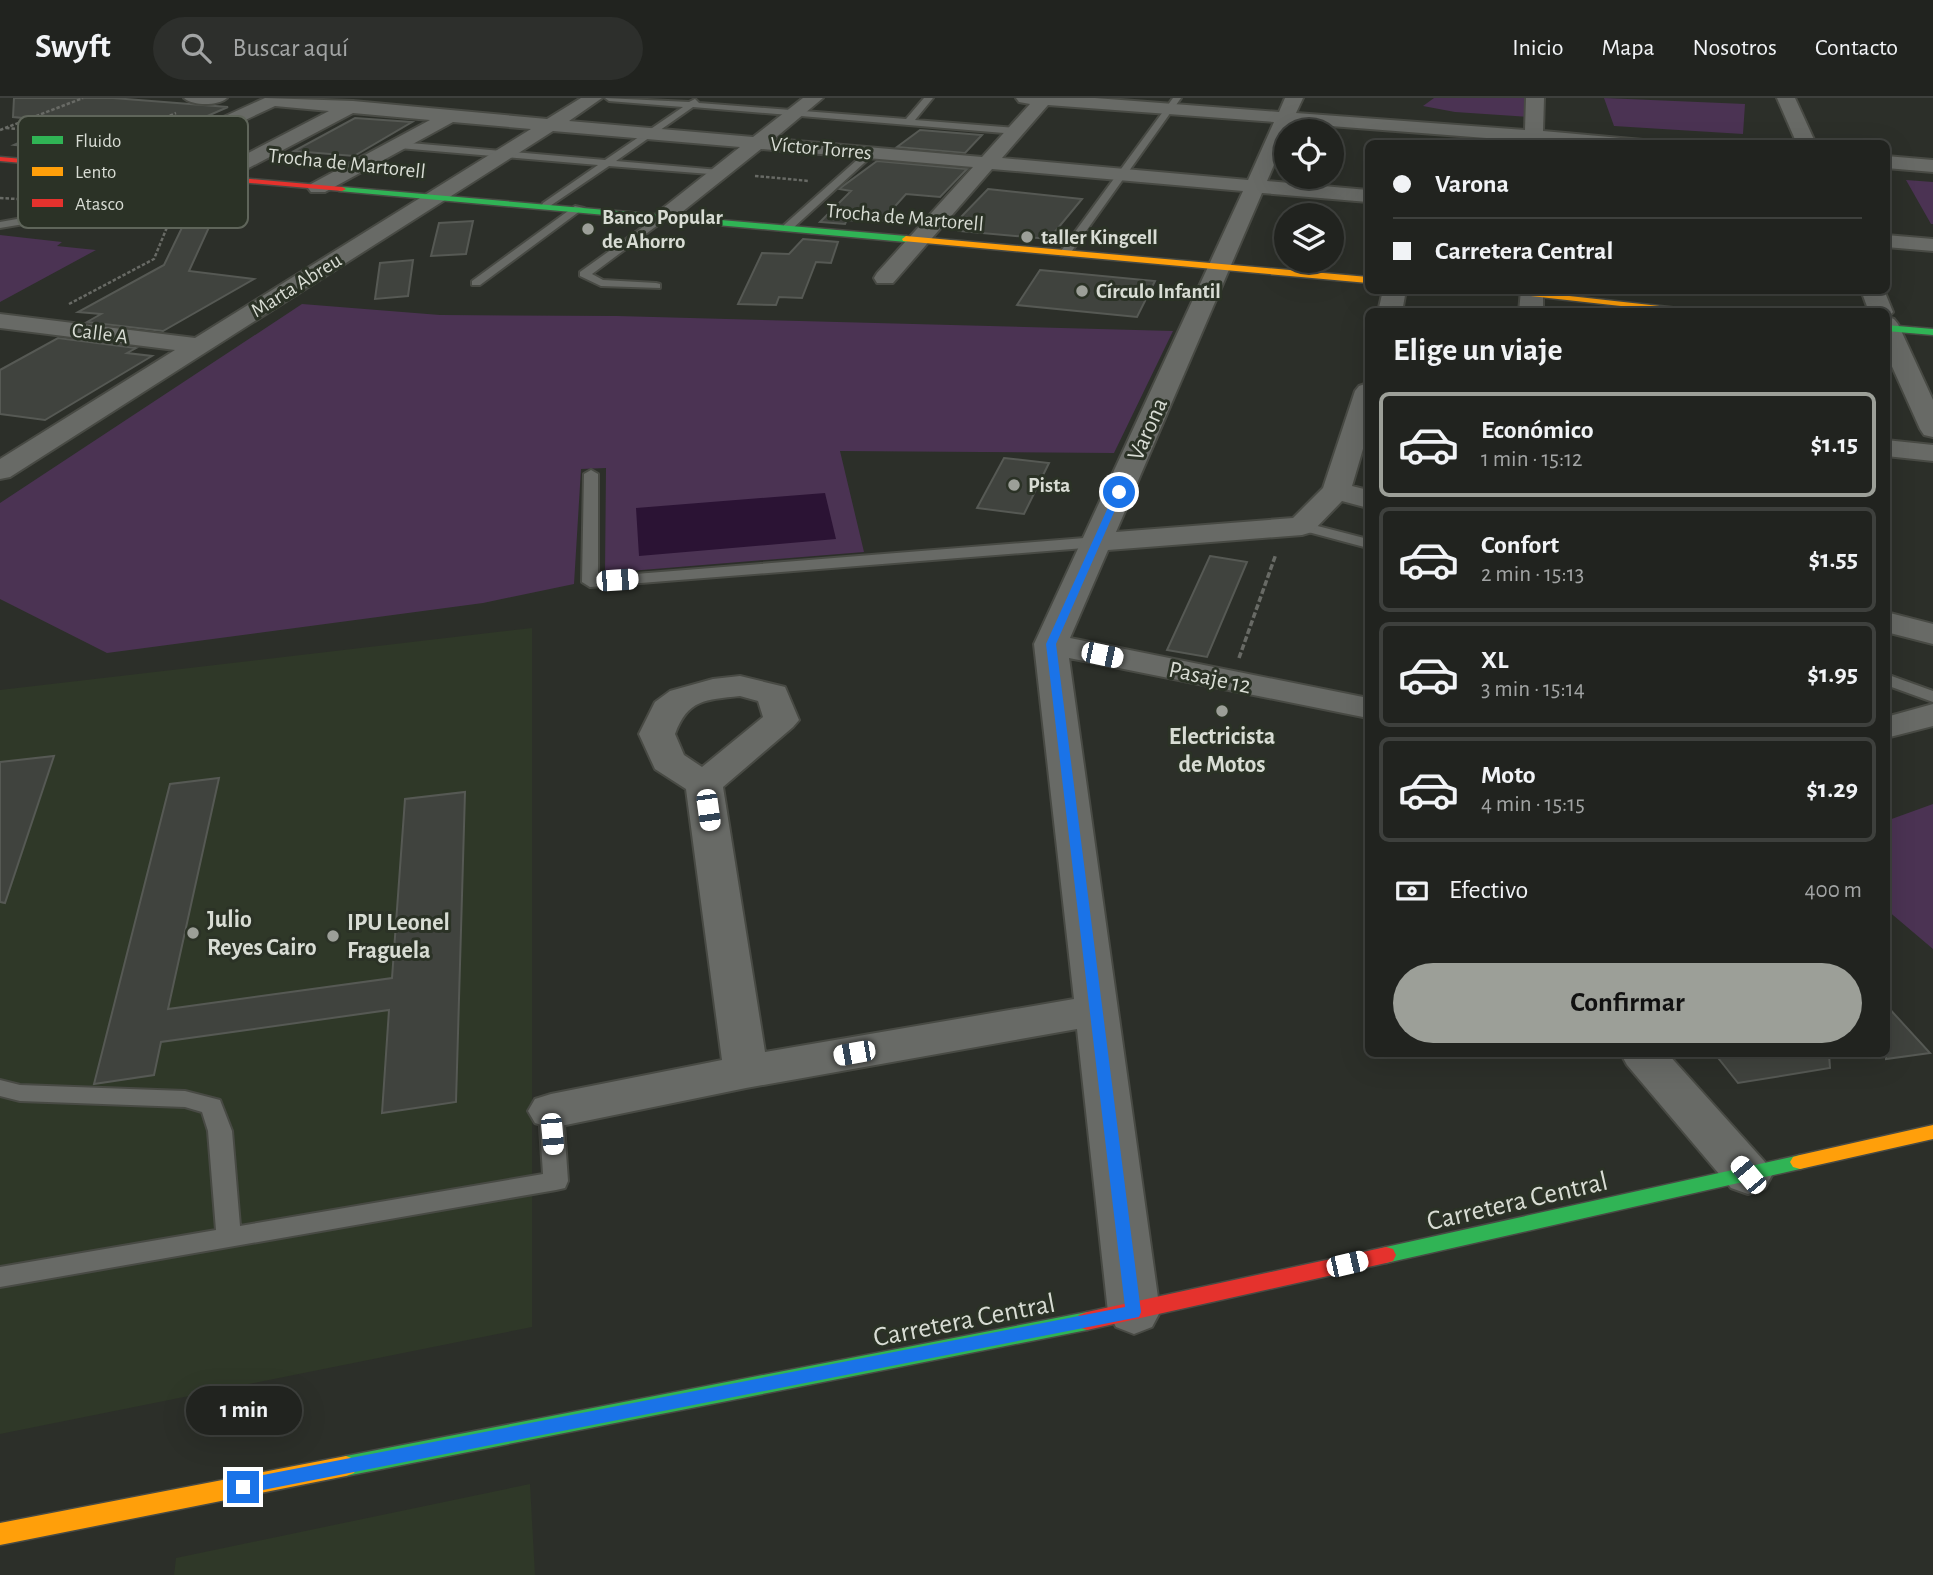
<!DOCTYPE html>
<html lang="es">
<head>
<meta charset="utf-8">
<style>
  :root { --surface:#21231f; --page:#2d2f2c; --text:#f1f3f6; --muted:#a2a4a4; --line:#3e403d; --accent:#9c9f98 }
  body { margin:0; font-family:"Alegreya Sans",sans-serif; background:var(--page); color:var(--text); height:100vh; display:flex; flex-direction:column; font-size:26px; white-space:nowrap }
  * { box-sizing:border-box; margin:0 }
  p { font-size:23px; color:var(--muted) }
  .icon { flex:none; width:38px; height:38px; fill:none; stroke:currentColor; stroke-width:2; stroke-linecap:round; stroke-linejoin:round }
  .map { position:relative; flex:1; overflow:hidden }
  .side { position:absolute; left:1365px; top:210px; width:525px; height:749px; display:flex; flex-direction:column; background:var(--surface); border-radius:10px; box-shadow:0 7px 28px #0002,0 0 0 2px var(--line) }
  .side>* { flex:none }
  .guide { position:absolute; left:1365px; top:42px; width:525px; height:154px; border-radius:10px; box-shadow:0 7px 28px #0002,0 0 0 2px var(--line); display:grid; align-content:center; height:154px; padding:0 28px; background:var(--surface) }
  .fabs { position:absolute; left:1274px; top:21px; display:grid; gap:14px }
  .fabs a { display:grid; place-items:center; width:70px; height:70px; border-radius:50%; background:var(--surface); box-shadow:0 7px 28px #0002,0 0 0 2px var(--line); font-size:35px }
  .end { position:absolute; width:32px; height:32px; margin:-16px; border:9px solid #1a73e8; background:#fff; box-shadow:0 0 0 4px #fff }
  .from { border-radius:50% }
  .bubble { position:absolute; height:49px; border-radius:24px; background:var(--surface); box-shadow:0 7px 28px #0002,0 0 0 2px var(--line); font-size:23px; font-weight:700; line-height:49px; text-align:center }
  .car { position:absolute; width:21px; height:42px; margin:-21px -10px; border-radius:9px; box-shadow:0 0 5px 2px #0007; background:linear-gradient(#fff 24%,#345 0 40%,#fff 0 76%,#345 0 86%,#fff 0) }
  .guide b { display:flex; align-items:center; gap:24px; height:66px; font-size:26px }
  .guide b+b { border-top:2px solid var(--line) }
  .guide i { width:18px; height:18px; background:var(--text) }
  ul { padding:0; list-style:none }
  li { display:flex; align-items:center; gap:21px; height:105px; margin:0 14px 10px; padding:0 14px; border:4px solid var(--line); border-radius:10px }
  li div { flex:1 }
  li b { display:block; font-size:26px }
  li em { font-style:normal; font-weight:700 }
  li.selected { border-color:var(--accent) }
  li>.icon { width:63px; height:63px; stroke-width:1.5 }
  h2 { padding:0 28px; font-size:32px; line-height:84px }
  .pay { display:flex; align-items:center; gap:18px; height:77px; padding:0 28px; font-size:26px }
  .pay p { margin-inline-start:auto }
  .button { display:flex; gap:14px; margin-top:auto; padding:14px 28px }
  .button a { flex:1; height:80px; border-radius:42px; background:var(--accent); color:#111; font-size:28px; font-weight:700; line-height:80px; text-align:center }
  header { display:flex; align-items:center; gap:42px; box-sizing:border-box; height:98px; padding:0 35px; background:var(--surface); border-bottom:2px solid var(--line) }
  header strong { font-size:33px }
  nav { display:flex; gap:38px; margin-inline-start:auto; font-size:24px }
  .search { width:490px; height:63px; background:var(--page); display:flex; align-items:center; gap:18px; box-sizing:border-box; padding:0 24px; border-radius:38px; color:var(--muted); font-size:26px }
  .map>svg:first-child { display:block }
  .built { fill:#2f3828 }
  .green { fill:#4b3353 }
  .water { fill:#2b1334 }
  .building { fill:#40433e; stroke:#565954; stroke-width:2 }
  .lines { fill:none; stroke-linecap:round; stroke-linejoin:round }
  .lane-casing { stroke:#484a44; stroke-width:4 }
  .street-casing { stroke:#484a44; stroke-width:4 }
  .fast-casing { stroke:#484a44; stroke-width:3 }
  .slow-casing { stroke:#484a44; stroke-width:3 }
  .jam-casing { stroke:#484a44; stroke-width:3 }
  .path-far1 { stroke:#686a65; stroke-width:2.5; stroke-dasharray:3.5 2; stroke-linecap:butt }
  .path { stroke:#686a65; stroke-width:3.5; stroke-dasharray:6 2.5; stroke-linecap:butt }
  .lane { fill:#686a66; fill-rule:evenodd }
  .street { fill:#686a66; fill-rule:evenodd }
  .fast { fill:#30b455; fill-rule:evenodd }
  .slow { fill:#ff9f0a; fill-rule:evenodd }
  .jam { fill:#e5322d; fill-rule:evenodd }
  .route { fill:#1a73e8 }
  .poi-dot { fill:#9c9f98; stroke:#2b3226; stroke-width:2.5 }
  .labels { text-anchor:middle; stroke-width:6; stroke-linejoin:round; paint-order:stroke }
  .far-street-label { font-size:21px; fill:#d8dcd4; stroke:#2b3226 }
  .far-poi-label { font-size:21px; font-weight:bold; fill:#d8dcd4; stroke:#2b3226; text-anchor:start }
  .street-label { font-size:24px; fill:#d8dcd4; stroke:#2b3226 }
  .poi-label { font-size:24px; font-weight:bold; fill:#d8dcd4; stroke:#2b3226; text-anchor:start }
  .near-street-label { font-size:28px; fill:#d8dcd4; stroke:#2b3226 }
  .key { fill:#2b3226; stroke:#5f655a; stroke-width:2 }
  .key-label { font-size:19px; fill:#d8dcd4 }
</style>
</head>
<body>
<header>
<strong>Swyft</strong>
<div class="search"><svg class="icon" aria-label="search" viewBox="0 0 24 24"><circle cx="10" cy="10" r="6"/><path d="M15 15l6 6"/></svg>Buscar aquí</div>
<nav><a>Inicio</a><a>Mapa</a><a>Nosotros</a><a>Contacto</a></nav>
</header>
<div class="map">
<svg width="1933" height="1477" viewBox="0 0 1933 1477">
  <rect width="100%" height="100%" fill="#2c2f29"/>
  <path class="built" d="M532 530V1229L0 1336V592Z
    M530 1386 535 1477H174L176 1460Z"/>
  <path class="green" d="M1434 0H1531L1530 19 1455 14 1423 8Z
    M1604 0 1745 6 1743 36 1614 28Z
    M1906 82 1933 84V126H1931Z
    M0 137 62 144 57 148 96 152 0 204Z
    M302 206 440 217 617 218 1173 233 1114 355 840 353 864 454 605 475 606 370 581 371 574 486 483 505 107 555 0 501V405Z
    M1933 706V851L1887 812 1886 723Z"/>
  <path class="water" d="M825 395 836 441 639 458 636 410Z"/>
  <path class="building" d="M14 0H113L228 9 116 58 14 47 66 24 13 19Z
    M355 20 412 24 354 58 294 53Z
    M920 32 982 37 965 55 897 49Z
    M877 63 967 71 940 99 906 96 880 125 847 122 845 126 820 124 851 93 839 91Z
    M202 88 227 90 189 173 254 181 163 233 87 224 101 216 78 214 164 167Z
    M988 91 1082 101 1049 141 959 133 968 121 960 120Z
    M473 123 466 156 431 158 439 125Z
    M803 141 838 144 831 165 816 164 802 200 779 199 776 207 738 206 762 155 789 156Z
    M413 162 408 198 375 201 380 165Z
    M1040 172 1155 183 1137 219 1017 207Z
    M58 240 136 250 127 255 152 258 45 322 0 316V272Z
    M1004 360 1049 365 1024 416 977 410Z
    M1210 458 1247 464 1207 559 1167 552Z
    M54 658 5 805 0 804V664Z
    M219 680 168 911 392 880 405 701 465 694 456 1004 382 1015 389 912 161 944 154 977 94 986 170 686Z
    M1886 907 1930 955 1886 961Z
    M1715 956H1829L1830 970 1738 985Z"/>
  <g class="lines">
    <defs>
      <path id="lane" d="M605 0 689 4 695 1 699 5 906 21 924 0H933L915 22 1016 30 1021 33 1016 36 693 9 616 63 719 72 722 73V77L609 68 547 110 542 107 543 105 598 67 399 50 394 47 399 44 605 62 683 9 609 3Z
        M1173 0H1181L1069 157H1061V153Z
        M867 53 875 55 792 131H784V127Z
        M120 70 128 72 24 126 0 130V124L17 121Z
        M575 108 584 110 480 187H472V183Z
        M661 116 670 118 592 176 603 182 656 185 660 186V190L601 188 580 178V174Z
        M591 372 598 376V479L1097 439 1105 444 1097 449 590 489 582 484 584 376Z
        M1302 424 1368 441V450L1297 431 1295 428 1297 425Z
        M1886 576 1933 593V604L1886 587Z
        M0 982 20 987 185 993 220 1002 232 1033 240 1128 543 1076 539 1013 543 1007 551 1004 559 1007 563 1013 568 1083 565 1090 556 1092 0 1189V1169L216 1132 208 1033 202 1014 185 1009 20 1003 0 998Z"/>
      <path id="street" d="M184 0H227C218 8 193 8 184 0Z
        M265 0 353 3 547 21 581 0H602L569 23 753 39 803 0H823L774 41 982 59 1030 6 1019 4 1016 0H1095L1279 14 1285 0H1303L1296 15 1525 32 1526 0H1544L1543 33 1643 42 1645 46H1525V43L1292 25 1267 83 1368 92V104L1262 95 1116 434 1293 420 1323 390 1355 293 1359 288 1368 285V334L1352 388 1368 392V410L1342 403 1312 434 1302 437 1108 452 1070 540 1368 600V620L1069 560 1160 1214 1152 1229 1134 1236 1116 1229 1108 1214 1077 931 746 990 551 1030 535 1025 528 1013 535 1001 551 996 722 962 686 691 655 671 639 636 655 604 670 593 713 581 740 578 785 589 799 622 793 629 723 689 765 954 1074 901 1034 546 1243 93 992 71 893 185H877L874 180 877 175 973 69 761 51 672 122H658L655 118 658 114 740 49 553 33 10 379 0 381V361L175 252 0 230V216L195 240 531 31 453 24 325 94H311L308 90 311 86 430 22 353 15 222 84H208L205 80 208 76 329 13 275 8 130 76 123 78 113 72 116 68ZM1048 7 1274 24 1248 82 1002 60ZM740 598 758 603 763 619 702 669 684 657 675 636C688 601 705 602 740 598Z
        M1777 0H1795L1816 46H1797Z
        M1886 58 1933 62V74L1886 70Z
        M1886 137 1933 141V153L1886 149Z
        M1383 192H1406L1402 214H1378Z
        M1521 192H1543V214H1519Z
        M1861 192H1884L1893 214 1888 219 1894 221 1898 226 1933 302V339L1924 337 1920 331 1886 255V214H1869Z
        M1886 342 1933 347V363L1886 358Z
        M1886 514 1933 526V546L1886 534Z
        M1933 606V628L1886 640V619Z
        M1621 956H1668L1765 1064 1772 1077 1765 1090 1748 1096 1731 1090 1627 967Z"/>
      <path id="fast" d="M342 89 906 138 910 141 906 144 339 93 338 91Z
        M1886 227 1933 231V237L1886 233Z
        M1800 1057 1807 1059 1810 1064 1807 1069 1800 1071 1386 1165 1379 1163 1376 1157 1379 1151 1386 1149Z
        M1087 1214 1095 1217 1098 1223 1095 1229 1087 1232 346 1378 338 1375 334 1368 338 1361 346 1358Z"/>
      <path id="slow" d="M906 138 1368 179V185L903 143 902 141Z
        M1476 192H1515L1714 214H1675Z
        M1933 1027V1041L1800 1071 1793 1069 1790 1064 1793 1059 1800 1057Z
        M346 1358 354 1361 358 1368 354 1375 346 1378 0 1447V1425Z"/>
      <path id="jam" d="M0 59 342 89 346 91 342 93 0 63Z
        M1386 1149 1393 1151 1396 1157 1393 1163 1386 1165 1087 1232 1079 1229 1076 1223 1079 1217 1087 1214Z"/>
    </defs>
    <use href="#lane" class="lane-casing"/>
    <use href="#street" class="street-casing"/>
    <use href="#fast" class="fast-casing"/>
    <use href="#slow" class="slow-casing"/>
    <use href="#jam" class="jam-casing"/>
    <path class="path-far1" d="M6 30 118 40
      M0 32 83 0
      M133 42 118 40 176 15
      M755 78 809 83
      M0 100 17 101
      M69 206 154 161 174 112 226 104"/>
    <path class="path" d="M1239 560 1276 456"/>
    <use href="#lane" class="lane"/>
    <use href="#street" class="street"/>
    <use href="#fast" class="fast"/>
    <use href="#slow" class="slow"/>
    <use href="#jam" class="jam"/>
  </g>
  <path class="route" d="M1119 391 1123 394 1056 546 1141 1214 1139 1219 243 1396 237 1394 234 1389 237 1383 243 1381 1125 1209 1046 546 1115 394Z"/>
  <g class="poi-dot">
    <circle cx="588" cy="131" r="7"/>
    <circle cx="1027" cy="139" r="7"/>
    <circle cx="1082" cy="193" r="7"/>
    <circle cx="1014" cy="387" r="7"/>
    <circle cx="1222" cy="613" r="7"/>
    <circle cx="193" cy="835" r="7"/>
    <circle cx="333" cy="838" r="7"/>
  </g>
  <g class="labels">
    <g class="far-street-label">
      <text transform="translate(821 50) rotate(5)" y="7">Víctor Torres</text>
      <text transform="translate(347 65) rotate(6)" y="7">Trocha de Martorell</text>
      <text transform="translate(905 119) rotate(5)" y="7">Trocha de Martorell</text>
      <text transform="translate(296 187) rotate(-32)" y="7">Marta Abreu</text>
      <text transform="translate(100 235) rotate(7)" y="7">Calle A</text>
    </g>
    <g class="far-poi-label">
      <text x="602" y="126">Banco Popular<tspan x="602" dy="24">de Ahorro</tspan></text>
      <text x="1041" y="146">taller Kingcell</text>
      <text x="1096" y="200">Círculo Infantil</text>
      <text x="1028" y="394">Pista</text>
    </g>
    <g class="street-label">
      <text transform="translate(1147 331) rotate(-66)" y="8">Varona</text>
      <text transform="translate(1210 579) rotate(12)" y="8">Pasaje 12</text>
    </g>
    <g class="poi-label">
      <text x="1222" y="646" text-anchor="middle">Electricista<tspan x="1222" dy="28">de Motos</tspan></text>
      <text x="207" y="829">Julio<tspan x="207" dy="28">Reyes Cairo</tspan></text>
      <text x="347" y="832">IPU Leonel<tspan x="347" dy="28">Fraguela</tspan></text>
    </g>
    <g class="near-street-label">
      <text transform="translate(1517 1102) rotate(-13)" y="10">Carretera Central</text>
      <text transform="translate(964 1221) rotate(-11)" y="10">Carretera Central</text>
    </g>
  </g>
  <rect x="18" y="18" width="230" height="112" rx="10" class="key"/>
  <rect x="32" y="38" width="31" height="8" fill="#30b455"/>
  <rect x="32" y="69" width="31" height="9" fill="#ff9f0a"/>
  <rect x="32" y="101" width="31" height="8" fill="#e5322d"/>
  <g class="key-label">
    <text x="75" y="49">Fluido</text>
    <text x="75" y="80">Lento</text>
    <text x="75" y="112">Atasco</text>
  </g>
</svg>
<div class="fabs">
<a><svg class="icon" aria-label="locate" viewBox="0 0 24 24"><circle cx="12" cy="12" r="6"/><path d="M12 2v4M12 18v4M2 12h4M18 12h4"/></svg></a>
<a><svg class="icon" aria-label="layers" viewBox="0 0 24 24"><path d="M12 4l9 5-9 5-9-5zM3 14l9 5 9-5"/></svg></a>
</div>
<i class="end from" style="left:1119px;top:394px"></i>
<i class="end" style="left:243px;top:1389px"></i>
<div class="bubble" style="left:186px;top:1288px;width:116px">1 min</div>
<i class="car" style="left:617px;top:482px;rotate:86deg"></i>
<i class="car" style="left:1102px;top:557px;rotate:102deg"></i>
<i class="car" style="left:708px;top:712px;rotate:172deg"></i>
<i class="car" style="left:854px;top:955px;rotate:260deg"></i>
<i class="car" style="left:552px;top:1036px;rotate:175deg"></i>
<i class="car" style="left:1748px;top:1077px;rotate:320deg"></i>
<i class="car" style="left:1347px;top:1166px;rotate:77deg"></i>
<div class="guide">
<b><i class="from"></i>Varona</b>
<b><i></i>Carretera Central</b>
</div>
<section class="side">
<h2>Elige un viaje</h2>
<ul>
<li class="selected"><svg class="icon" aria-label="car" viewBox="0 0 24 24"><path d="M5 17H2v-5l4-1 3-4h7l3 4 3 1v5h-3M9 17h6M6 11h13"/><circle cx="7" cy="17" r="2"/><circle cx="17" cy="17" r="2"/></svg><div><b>Económico</b><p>1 min · 15:12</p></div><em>$1.15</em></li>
<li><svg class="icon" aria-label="car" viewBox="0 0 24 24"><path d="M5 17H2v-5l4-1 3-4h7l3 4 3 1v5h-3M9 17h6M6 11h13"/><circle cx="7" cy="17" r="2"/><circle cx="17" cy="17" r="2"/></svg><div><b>Confort</b><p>2 min · 15:13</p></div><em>$1.55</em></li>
<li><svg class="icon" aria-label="car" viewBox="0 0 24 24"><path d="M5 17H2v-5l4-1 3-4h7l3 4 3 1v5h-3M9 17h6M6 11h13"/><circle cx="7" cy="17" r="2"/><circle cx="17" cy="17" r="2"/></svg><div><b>XL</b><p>3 min · 15:14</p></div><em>$1.95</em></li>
<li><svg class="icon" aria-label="car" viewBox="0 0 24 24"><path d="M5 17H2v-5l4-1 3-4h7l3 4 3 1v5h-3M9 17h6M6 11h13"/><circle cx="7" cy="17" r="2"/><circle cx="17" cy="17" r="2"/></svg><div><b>Moto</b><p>4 min · 15:15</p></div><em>$1.29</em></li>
</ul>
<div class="pay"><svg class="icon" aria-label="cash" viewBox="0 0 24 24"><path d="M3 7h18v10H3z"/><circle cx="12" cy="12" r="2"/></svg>Efectivo<p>400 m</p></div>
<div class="button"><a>Confirmar</a></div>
</section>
</div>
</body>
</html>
